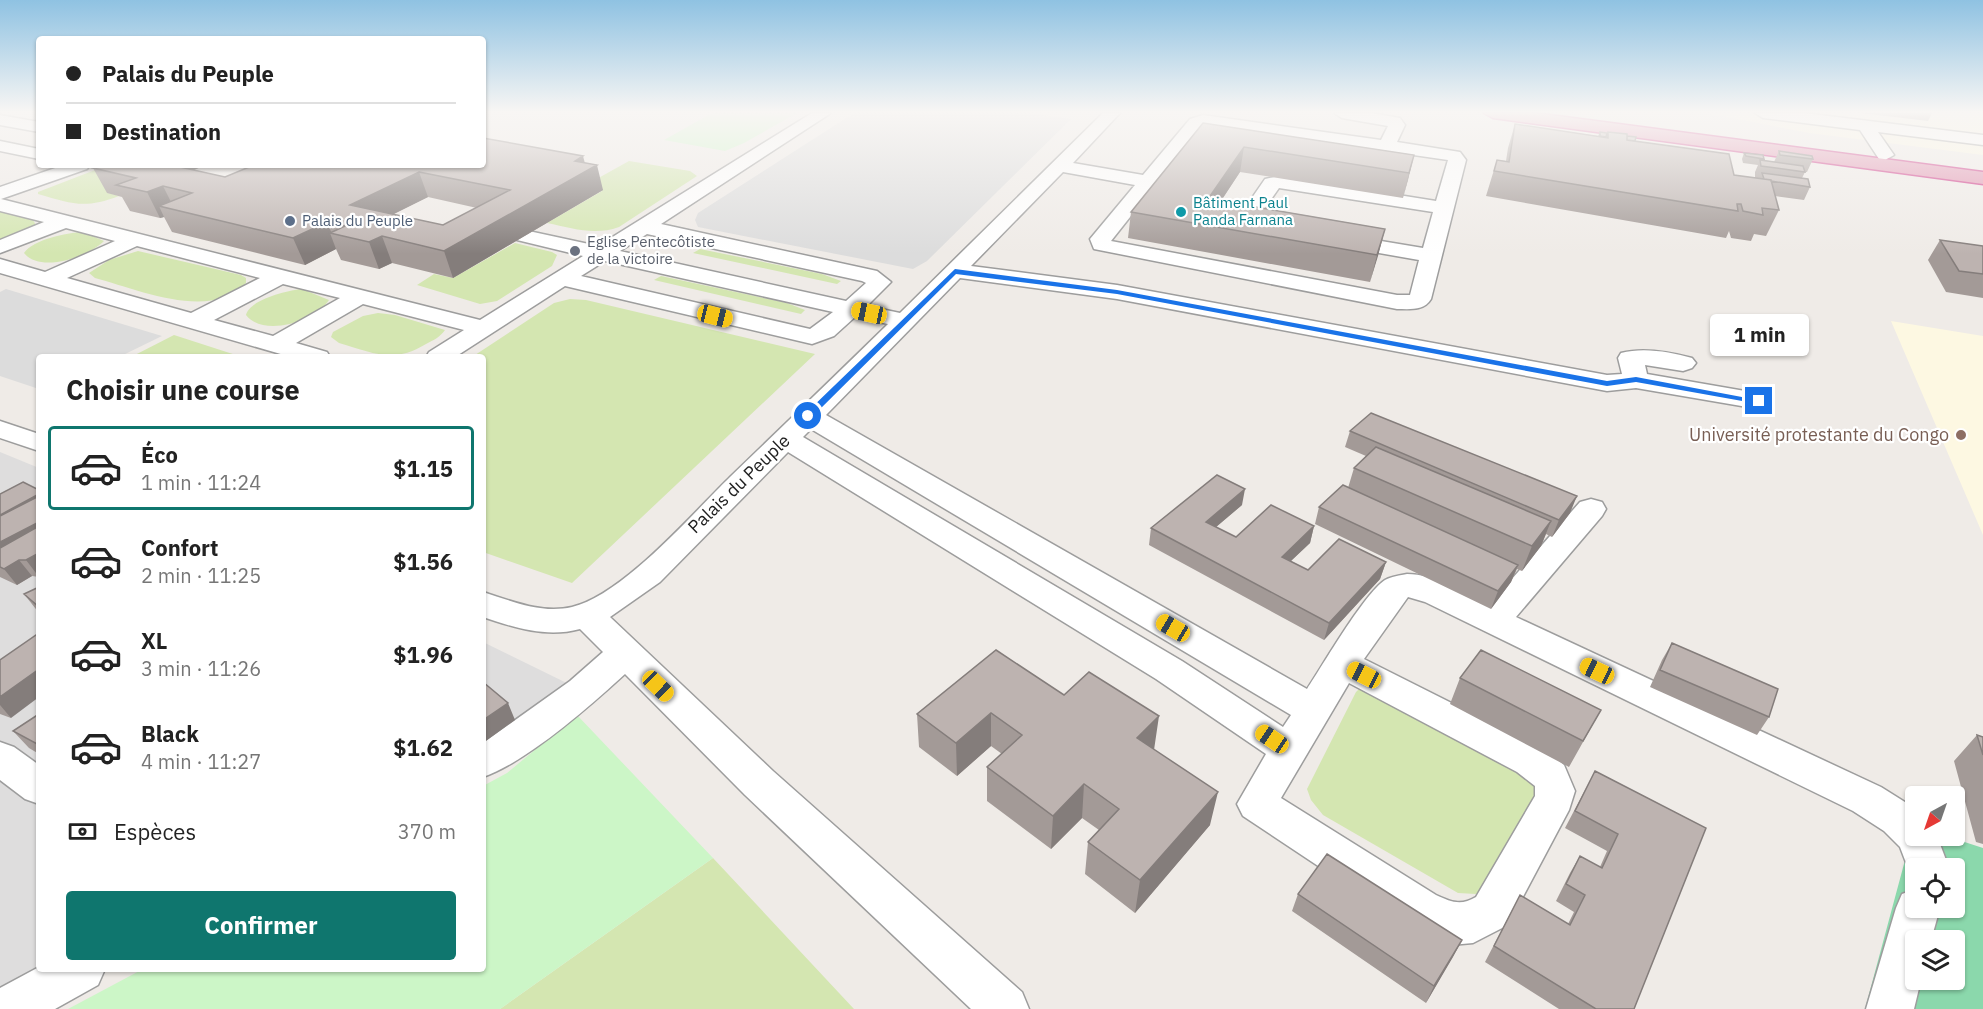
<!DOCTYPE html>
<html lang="fr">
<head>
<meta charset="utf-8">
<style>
  :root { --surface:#fff; --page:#f6f6f6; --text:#222; --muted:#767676; --line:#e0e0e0; --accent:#0f766e }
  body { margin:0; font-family:"IBM Plex Sans",sans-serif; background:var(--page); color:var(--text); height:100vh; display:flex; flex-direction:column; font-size:22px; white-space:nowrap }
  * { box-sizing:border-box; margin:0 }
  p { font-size:20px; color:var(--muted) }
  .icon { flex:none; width:33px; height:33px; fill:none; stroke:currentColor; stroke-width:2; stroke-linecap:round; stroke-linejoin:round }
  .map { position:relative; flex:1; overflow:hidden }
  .panel { position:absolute; left:36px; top:354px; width:450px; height:618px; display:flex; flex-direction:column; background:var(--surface); border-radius:6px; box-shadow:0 2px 4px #0004 }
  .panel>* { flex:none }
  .top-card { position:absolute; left:36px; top:36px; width:450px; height:132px; border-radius:6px; box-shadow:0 2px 4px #0004; display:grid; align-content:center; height:132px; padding:0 30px; background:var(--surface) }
  .needle { width:39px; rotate:220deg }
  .fabs { position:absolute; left:1905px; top:786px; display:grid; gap:12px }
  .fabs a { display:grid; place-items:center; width:60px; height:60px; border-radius:6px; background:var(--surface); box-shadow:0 2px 4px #0004; font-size:30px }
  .end { position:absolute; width:27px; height:27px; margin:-14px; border:8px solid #1a73e8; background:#fff; box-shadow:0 0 0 3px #fff }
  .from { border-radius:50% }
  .bubble { position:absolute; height:42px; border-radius:6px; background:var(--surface); box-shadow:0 2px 4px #0004; font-size:20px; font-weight:800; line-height:42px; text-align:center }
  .car { position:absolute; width:18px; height:36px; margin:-18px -9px; border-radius:8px; box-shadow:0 0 4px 2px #0007; background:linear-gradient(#f5c518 24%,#345 0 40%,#f5c518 0 76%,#345 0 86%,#f5c518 0) }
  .top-card b { display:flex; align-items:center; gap:21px; height:57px; font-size:22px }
  .top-card b+b { border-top:2px solid var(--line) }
  .top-card i { width:15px; height:15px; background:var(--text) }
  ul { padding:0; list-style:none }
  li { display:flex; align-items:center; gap:18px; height:84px; margin:0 12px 9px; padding:0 18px; border:3px solid transparent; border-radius:6px }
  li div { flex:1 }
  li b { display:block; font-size:22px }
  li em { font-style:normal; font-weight:800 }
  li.active { border-color:var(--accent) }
  li>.icon { width:54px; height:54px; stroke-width:1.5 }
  h2 { padding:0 30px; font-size:27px; line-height:72px }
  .pay { display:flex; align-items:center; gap:15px; height:66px; padding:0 30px; font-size:22px }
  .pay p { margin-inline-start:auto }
  .button { display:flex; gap:12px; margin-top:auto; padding:12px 30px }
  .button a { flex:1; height:69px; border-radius:6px; background:var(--accent); color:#fff; font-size:24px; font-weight:800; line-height:69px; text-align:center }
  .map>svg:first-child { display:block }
  .residential { fill:#dedddd }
  .education { fill:#fdf8e2 }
  .grass { fill:#d4e6b1 }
  .park { fill:#ccf6c7 }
  .pitch { fill:#8bd8ac; fill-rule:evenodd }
  .parking { fill:#dcdcdc }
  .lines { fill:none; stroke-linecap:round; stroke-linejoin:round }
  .minor-casing { stroke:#9d9d9d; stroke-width:3 }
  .highway-casing { stroke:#ce3385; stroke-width:3 }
  .minor { fill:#fff; fill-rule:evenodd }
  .highway { fill:#e194b1; fill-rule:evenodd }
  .wall { fill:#a39a97; fill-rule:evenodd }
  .shaded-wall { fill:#847d7b }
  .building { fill:#bdb3b0; stroke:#847d7b; stroke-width:1.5; fill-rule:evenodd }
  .route { fill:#1a73e8 }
  .culture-dot { fill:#0f9aa8; stroke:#fff; stroke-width:2 }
  .service-dot { fill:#5c6f8a; stroke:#fff; stroke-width:2 }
  .worship-dot { fill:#6b7280; stroke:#fff; stroke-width:2 }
  .education-dot { fill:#8d6e63; stroke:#fff; stroke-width:2 }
  .labels { text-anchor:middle; stroke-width:4.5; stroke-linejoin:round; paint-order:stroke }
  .far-culture-label { font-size:15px; fill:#0d838f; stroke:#fff; text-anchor:start }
  .far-service-label { font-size:15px; fill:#4e5e75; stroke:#fff; text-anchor:start }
  .far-worship-label { font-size:15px; fill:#5b616d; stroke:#fff; text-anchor:start }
  .education-label { font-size:18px; fill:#785e54; stroke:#fff; text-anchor:end }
  .street-label { font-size:18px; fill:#202020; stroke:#fff }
</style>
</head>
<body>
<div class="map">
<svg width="1983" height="1009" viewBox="0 0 1983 1009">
  <rect width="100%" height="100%" fill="#efebe7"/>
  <path class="residential" d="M0 452 39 468V969L8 1009H0Z
    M483 642 583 691 483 761Z"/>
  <path class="education" d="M1706 113H1983V155L1809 133Z
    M1891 321 1983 336V535Z"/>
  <path class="grass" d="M629 161 690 171 697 176 619 227C594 236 572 228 547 223L602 191 584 186Z
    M108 165V193L119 196C85 209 72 204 38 194V192Z
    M0 210 33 220 36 225 29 231 0 241Z
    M83 232 104 241C89 256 41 274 24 253 34 239 66 233 83 232Z
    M515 243 552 252 557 255 552 266 497 301 480 304 417 285 434 274 453 278Z
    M700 249 822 274 841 281 837 284 693 253Z
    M138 251 241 275 246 278V283C211 322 137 289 95 278L89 273 109 260Z
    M661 276 787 303 805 310 801 314 654 280Z
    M302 289 329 300C316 321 264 338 246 315 249 300 288 290 302 289Z
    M570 299 586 300 815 354 572 583 483 552V357H472L554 303Z
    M378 313 395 315 445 330C440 337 434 340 426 344 393 364 374 353 339 343L331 337 333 332 363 316Z
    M174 335 242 357H131Z
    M1363 685 1521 761 1541 792 1489 883 1476 894 1458 893 1323 815 1311 800 1307 789 1356 692Z
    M713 858 854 1009H500Z"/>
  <path class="park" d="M712 113H797L744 143 725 151 664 140Z
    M577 715 713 858 500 1009H68L143 969H483V786L507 773Z"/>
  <path class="pitch" d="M1915 823 1916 836H1946L1983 848V1009H1865ZM1916 868H1954V908H1916ZM1916 940H1954V980H1916Z"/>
  <path class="parking" d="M854 113H1030L1071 119 927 261 913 269 698 227 695 220 698 213Z
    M6 289 162 336 119 357H39V389L0 376V292Z"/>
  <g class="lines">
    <defs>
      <path id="minor" d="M812 113H831L661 224 877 271 891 282 867 306 900 313 1103 113H1120L1073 163 1143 175 1190 119 1203 115 1381 140 1388 126 1342 118 1334 113H1371L1400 118 1405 125 1397 142 1460 152 1466 160 1431 299C1424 311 1410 309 1397 309L1094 249 1090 239 1135 185 1063 172 971 266 1117 285 1607 375 1622 374 1618 358 1621 353C1644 347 1670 352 1692 358L1696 363 1692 368 1683 371 1645 365 1647 374 1768 395 1772 401 1768 407 1759 409 1636 388 1607 391 1117 299 960 278 826 415 1307 689C1323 665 1364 594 1385 580 1390 577 1401 575 1407 574 1434 574 1465 593 1489 605L1580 502 1591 499 1602 502 1606 509 1602 516 1516 617 1881 787 1916 809V836H1937L1949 868H1916V882L1913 881 1900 847 1884 831 1853 811 1425 602 1408 597 1364 659 1545 750 1564 765 1575 791 1569 810 1508 925 1473 943 1451 945 1404 923 1243 816 1237 804 1266 754 1156 679 788 452 660 582 610 617 773 771 1022 992 1029 1009H971L745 795 625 674C590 706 527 762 483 777V743L570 681 603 652 580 629C547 638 515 628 483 617V592C512 601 541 614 572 607 623 595 693 513 730 477 783 426 835 376 888 324L855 317 834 336 812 344 565 286 455 357H426L429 352 464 330 363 304 296 343 327 352 330 357H291L0 273V259L45 272 115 241 66 228 0 253V240L44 222 0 211V187L64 165H90L87 169 1 199 480 320 583 256 517 240 514 236 517 232 524 230 598 246ZM1206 125 1448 160 1436 201 1279 176 1265 179 1236 221C1242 230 1265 234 1275 231L1278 227 1275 223 1258 218 1279 188 1433 212 1423 248 1339 234 1332 236 1329 240 1332 244 1339 246 1419 260 1410 295H1397L1111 241 1153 188H1171L1173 184 1171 180 1161 178ZM647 234 862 281 866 283 846 301 620 251ZM137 246 260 278 191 313 67 278ZM605 261 833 312 810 329 581 276ZM283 284 340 298 273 336 214 320ZM811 429 1291 715 1283 727 1182 661 803 437ZM1349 683 1517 772 1535 786V796L1476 897C1461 906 1451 902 1436 895L1281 798Z
        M1755 113H1804L1983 135V145L1878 132 1894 155 1885 160 1879 159 1860 130 1763 118Z
        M0 115 39 122V132L0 125Z
        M0 141 39 149V159L0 151Z
        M0 421 39 434V451L0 438Z
        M0 742 14 747 39 765V804L25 799 0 780Z
        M1916 889V908H1940L1931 940H1916V980H1921L1914 1009H1866L1896 908 1902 894Z
        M39 967V969H105L98 985 55 1009H0V988Z"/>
      <path id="highway" d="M1484 113H1535L1983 172V184L1493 118Z"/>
    </defs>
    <use href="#minor" class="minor-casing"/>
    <use href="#highway" class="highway-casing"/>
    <use href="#minor" class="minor"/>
    <use href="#highway" class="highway"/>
  </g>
  <path class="wall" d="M1861 113H1932L1928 121Z
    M1203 123 1414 155 1403 198 1240 172 1221 201 1385 229 1370 282 1128 238 1131 212Z
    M1515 124 1598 136 1600 132 1627 136 1635 141 1734 175 1755 178V172L1758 165 1743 163 1742 159 1744 153 1764 159V160L1774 162 1779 151 1813 159 1807 172H1805L1802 178 1810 187 1804 200 1775 196 1779 210 1766 236 1754 234 1751 241 1731 238 1729 231 1726 238 1486 196 1497 160 1506 161 1508 148Z
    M585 163 603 190 453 278 392 263 379 269 341 260 336 249 305 265 172 232 164 217 160 218 130 211 122 197 107 193 93 168 102 165H206L194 170 225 177ZM428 197 477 208 443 225 393 214Z
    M1940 240 1983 246V298L1946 292 1928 260Z
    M1350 431 1570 513 1552 537 1546 534 1541 546 1522 571 1517 569 1511 582 1491 609 1315 524 1319 507 1348 488 1354 468 1366 456 1345 447Z
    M39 490V577L32 576 17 585 0 577V494Z
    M1242 505 1216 527 1236 537 1314 526 1310 543 1291 561 1308 570 1386 562 1380 579 1324 640 1149 545 1151 528Z
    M39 587V613L24 594Z
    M1672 643 1769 717 1757 735 1650 687 1662 660Z
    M0 660 11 718 0 714Z
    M1460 678 1601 710 1569 767 1450 704Z
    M1064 695 1154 750 1210 825 1135 913 1085 874 1088 842 1099 830 1082 818 1051 849 987 801V767L1002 754 991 746 957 776 919 747 917 714Z
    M39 714V754L29 748 13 731Z
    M1977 735 1983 737V844L1976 842 1954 761Z
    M1595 771 1706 828 1634 1009H1559L1485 962 1520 895 1568 924 1574 912 1556 901 1570 873 1580 856 1600 867 1607 851 1565 828Z
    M1298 894 1462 940 1426 1003 1292 911Z"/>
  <path class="shaded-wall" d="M1244 147 1240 172 1205 225 1208 199Z
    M1414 155 1408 180 1403 198 1409 173Z
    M583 156 587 171 597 165 603 190 453 278 444 251 575 161Z
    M148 165H206L157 184Z
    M419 172 428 197 360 231 350 205Z
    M163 186 175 210 159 206 164 217 160 218 147 192Z
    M327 222 332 234 330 233 336 249 305 265 293 238Z
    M1385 229 1378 256 1370 282 1377 255Z
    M382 236 392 263 379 269 369 242Z
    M1245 489 1242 505 1203 538 1206 522Z
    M39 494V517L0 515Z
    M1577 496 1570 513 1552 537 1559 520Z
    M1551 521 1541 546 1522 571 1532 546Z
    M39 522V545L0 562V542Z
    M1314 526 1310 543 1278 573 1282 557Z
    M39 553V577L26 560Z
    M19 560 32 576 17 585 4 569Z
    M1386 562 1380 579 1324 640 1329 623Z
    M1518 565 1511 582 1491 609 1498 591Z
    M39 669V697L11 718 0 705V697Z
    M508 703 515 720 483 743V720Z
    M991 713V746L957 776 956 743Z
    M1159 716 1154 750 1137 738Z
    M1084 784 1082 818 1051 849 1053 816Z
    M1218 792 1210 825 1135 913 1140 880Z
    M1462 940 1453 957 1426 1003 1434 986Z"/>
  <path class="building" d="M1203 123 1414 155 1409 173 1244 147 1208 199 1385 229 1377 255 1131 212Z
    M1515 124 1608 138V132L1627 134V140L1729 154 1734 175 1771 180 1779 210 1762 208 1763 215 1743 211 1741 204H1737L1738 211 1494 171 1497 160 1509 162Z
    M1600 132 1607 133 1606 137 1600 136Z
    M1627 136 1636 137 1635 141 1627 140Z
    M483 138 583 156 575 161 597 165 444 251 382 236 369 242 330 233 345 226 327 222 293 238 159 206 192 193 163 186 147 192 116 185 136 178 93 168 102 165H171L225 177 254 165H483ZM419 172 510 190 443 225 350 205Z
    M1779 151 1812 156 1813 159 1780 155Z
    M1744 153 1763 155 1764 159 1746 156Z
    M1760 160 1803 166 1805 172 1761 166Z
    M1762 173 1808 179 1810 187 1771 181V180L1764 179Z
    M1940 240 1983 246V274L1959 271Z
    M1371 413 1577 496 1559 520 1350 431Z
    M1376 447 1551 521 1532 546 1354 468Z
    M1217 475 1245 489 1206 522 1236 537 1271 505 1314 526 1282 557 1308 570 1339 539 1386 562 1329 623 1151 528Z
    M23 482 39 490V494L0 515V494Z
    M1343 485 1518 565 1498 591 1319 507Z
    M39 496V522L0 542V516Z
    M39 526V553L26 560H19L4 569 0 567V548Z
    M39 587V607L24 594Z
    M39 633V669L0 697V660Z
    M1672 643 1778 689 1769 717 1660 670Z
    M996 650 1064 695 1089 672 1159 716 1137 738 1218 792 1140 880 1088 842 1119 809 1084 784 1053 816 987 767 1022 735 991 713 956 743 917 714Z
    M1481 650 1601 710 1583 741 1460 678Z
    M483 682 508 703 483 720Z
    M39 714V745L13 731Z
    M1977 735 1983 737V755Z
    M1595 771 1706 828 1634 1009H1596L1494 946 1520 895 1570 925 1585 895 1566 884 1580 856 1602 868 1618 834 1575 811Z
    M1327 854 1462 940 1434 986 1298 894Z"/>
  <linearGradient id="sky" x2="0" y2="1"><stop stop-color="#8fc2e2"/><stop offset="0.44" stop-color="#f8f6f4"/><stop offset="1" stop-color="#f8f6f4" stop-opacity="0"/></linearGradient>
  <rect width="1983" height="254" fill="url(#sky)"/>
  <path class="route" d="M955 269 1117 290 1607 381 1636 377 1763 401 1759 404 1636 382 1607 386 1117 294 956 274 811 418H805V414Z"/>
  <circle class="culture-dot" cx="1181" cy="212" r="6"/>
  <circle class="service-dot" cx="290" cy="221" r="6"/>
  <circle class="worship-dot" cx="575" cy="251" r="6"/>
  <circle class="education-dot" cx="1961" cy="435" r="6"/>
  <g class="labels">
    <g class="far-culture-label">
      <text x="1193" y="208">Bâtiment Paul<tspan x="1193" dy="17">Panda Farnana</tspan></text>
    </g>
    <g class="far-service-label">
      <text x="302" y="226">Palais du Peuple</text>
    </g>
    <g class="far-worship-label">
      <text x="587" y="247">Eglise Pentecôtiste<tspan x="587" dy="17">de la victoire</tspan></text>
    </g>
    <g class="education-label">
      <text x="1949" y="441">Université protestante du Congo</text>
    </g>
    <g class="street-label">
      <text transform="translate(739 484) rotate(-44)" y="6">Palais du Peuple</text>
    </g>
  </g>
</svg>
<div class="fabs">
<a><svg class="needle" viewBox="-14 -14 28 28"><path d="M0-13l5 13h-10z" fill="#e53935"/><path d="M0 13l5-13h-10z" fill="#767676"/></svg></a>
<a><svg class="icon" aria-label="locate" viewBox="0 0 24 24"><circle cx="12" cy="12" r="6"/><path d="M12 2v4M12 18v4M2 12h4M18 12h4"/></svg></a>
<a><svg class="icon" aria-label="layers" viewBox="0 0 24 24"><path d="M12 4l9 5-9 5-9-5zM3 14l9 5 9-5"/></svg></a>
</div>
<i class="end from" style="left:808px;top:416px"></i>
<i class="end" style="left:1759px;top:401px"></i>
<div class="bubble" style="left:1710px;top:314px;width:99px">1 min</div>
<i class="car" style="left:869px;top:313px;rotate:282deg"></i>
<i class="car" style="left:715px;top:316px;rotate:104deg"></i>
<i class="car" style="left:1173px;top:628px;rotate:300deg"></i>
<i class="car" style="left:1597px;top:671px;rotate:295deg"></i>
<i class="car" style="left:1364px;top:675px;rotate:297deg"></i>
<i class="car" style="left:658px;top:686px;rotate:134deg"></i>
<i class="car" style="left:1272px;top:739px;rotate:304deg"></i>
<div class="top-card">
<b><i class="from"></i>Palais du Peuple</b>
<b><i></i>Destination</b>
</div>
<section class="panel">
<h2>Choisir une course</h2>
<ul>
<li class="active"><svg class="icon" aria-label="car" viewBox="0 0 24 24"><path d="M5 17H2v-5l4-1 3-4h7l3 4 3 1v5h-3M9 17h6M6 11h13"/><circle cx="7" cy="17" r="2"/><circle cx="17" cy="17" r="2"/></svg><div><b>Éco</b><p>1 min · 11:24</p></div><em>$1.15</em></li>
<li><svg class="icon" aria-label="car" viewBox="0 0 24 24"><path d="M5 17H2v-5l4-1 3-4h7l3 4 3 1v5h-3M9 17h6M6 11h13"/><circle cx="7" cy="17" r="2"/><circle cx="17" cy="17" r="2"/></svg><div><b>Confort</b><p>2 min · 11:25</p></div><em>$1.56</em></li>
<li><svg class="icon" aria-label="car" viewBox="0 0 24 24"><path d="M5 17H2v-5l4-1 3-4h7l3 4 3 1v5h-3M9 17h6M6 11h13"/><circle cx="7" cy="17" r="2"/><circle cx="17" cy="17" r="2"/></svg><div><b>XL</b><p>3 min · 11:26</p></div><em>$1.96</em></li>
<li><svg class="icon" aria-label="car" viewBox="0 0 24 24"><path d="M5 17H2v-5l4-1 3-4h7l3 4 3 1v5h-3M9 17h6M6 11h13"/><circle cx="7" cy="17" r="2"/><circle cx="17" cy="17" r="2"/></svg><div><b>Black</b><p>4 min · 11:27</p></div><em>$1.62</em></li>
</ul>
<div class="pay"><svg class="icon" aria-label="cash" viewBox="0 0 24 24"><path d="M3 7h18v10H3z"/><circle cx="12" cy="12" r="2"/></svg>Espèces<p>370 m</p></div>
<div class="button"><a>Confirmer</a></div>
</section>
</div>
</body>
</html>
